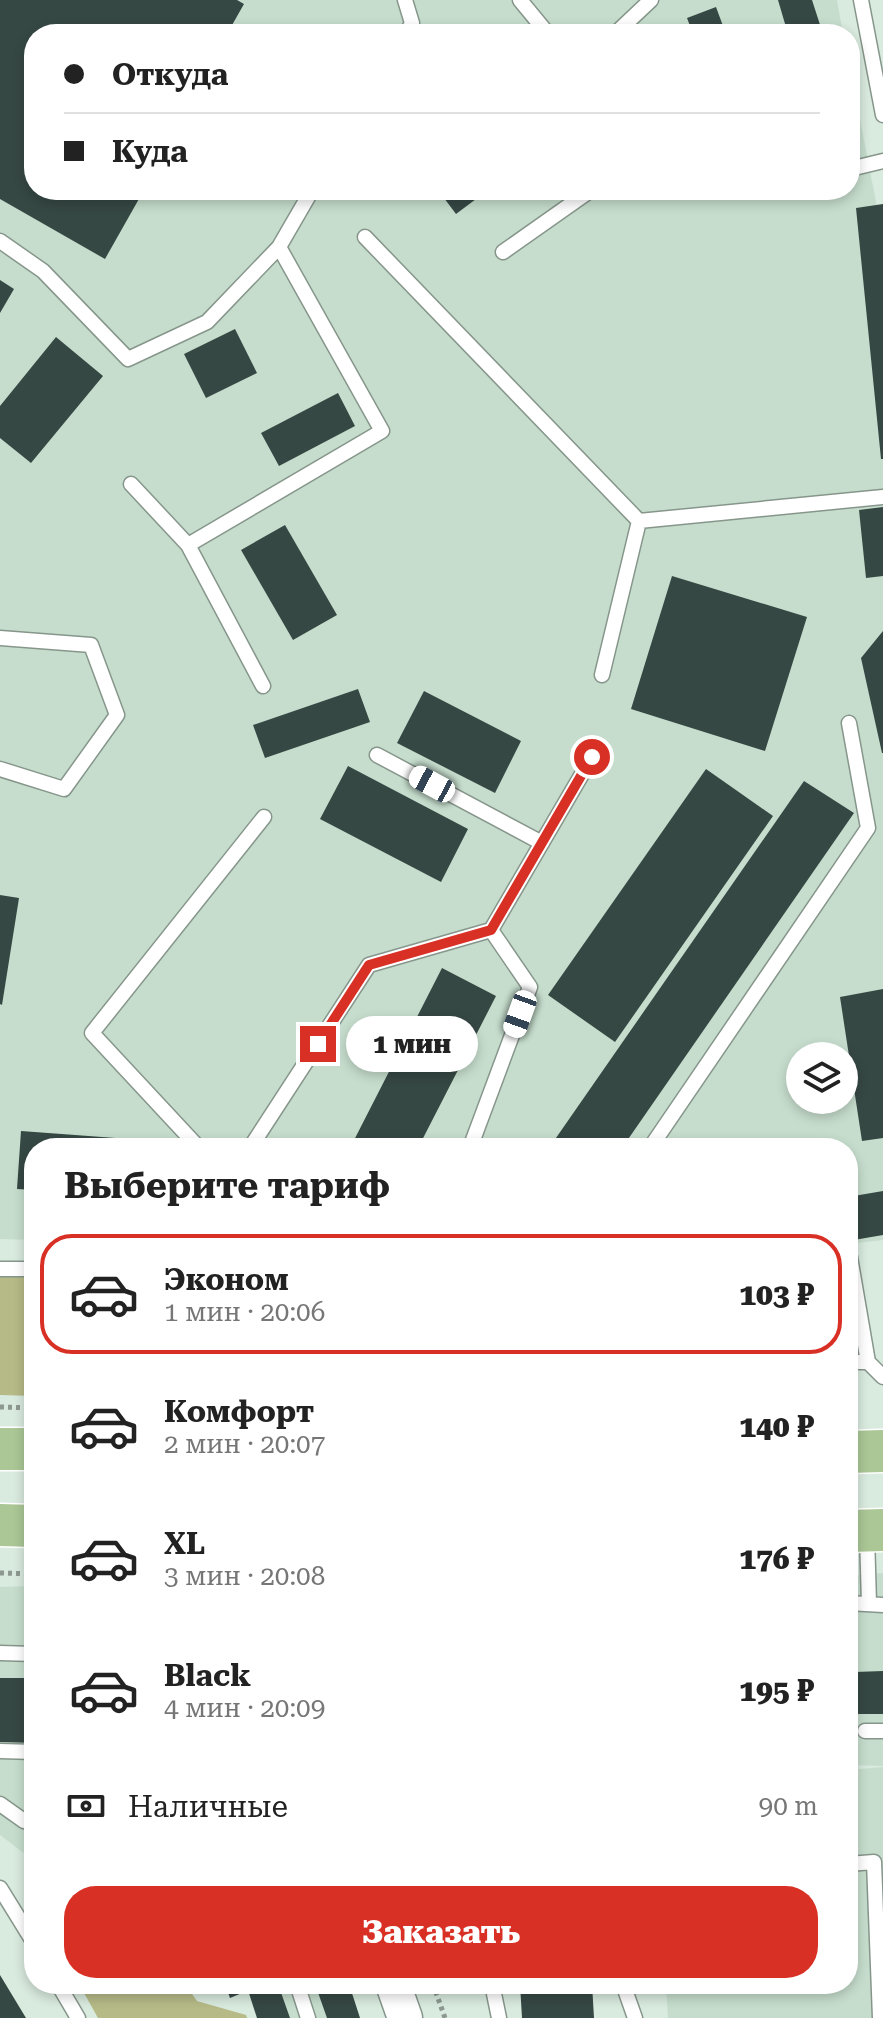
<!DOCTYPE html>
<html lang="ru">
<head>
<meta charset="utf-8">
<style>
  :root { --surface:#fff; --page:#f6f6f6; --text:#222; --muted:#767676; --line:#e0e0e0; --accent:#d93025 }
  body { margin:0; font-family:"Roboto Serif",serif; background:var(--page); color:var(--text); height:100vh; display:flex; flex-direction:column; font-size:30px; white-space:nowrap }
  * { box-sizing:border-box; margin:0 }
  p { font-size:26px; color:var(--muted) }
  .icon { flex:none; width:44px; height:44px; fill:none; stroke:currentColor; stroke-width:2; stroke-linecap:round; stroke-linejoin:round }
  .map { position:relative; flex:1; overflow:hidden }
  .side { position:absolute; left:24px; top:1138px; width:834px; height:856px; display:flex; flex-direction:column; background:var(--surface); border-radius:32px; box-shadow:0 4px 12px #0003 }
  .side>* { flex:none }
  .top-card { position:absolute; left:24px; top:24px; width:836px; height:176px; border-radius:32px; box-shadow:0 4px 12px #0003; display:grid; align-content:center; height:176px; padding:0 40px; background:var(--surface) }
  .buttons { position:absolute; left:786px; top:1042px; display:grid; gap:16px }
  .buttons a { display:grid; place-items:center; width:72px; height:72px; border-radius:50%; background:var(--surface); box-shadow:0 4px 12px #0003; font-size:40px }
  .end { position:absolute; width:36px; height:36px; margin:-18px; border:10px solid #d93025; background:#fff; box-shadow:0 0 0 4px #fff }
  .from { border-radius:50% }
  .bubble { position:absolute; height:56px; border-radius:28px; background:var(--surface); box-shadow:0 4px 12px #0003; font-size:26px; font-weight:800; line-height:56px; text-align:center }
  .car { position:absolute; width:24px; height:48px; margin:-24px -12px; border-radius:10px; box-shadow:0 0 6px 2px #0007; background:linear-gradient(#fff 24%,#345 0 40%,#fff 0 76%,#345 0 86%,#fff 0) }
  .top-card b { display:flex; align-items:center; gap:28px; height:76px; font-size:30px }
  .top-card b+b { border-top:2px solid var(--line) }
  .top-card i { width:20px; height:20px; background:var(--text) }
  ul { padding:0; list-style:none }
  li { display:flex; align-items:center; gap:24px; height:120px; margin:0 16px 12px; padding:0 24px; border:4px solid transparent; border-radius:32px }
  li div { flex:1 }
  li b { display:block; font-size:30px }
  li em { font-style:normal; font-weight:800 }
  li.selected { border-color:var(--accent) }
  li>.icon { width:72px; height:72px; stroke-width:1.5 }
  h2 { padding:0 40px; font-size:36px; line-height:96px }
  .pay { display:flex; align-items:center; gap:20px; height:88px; padding:0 40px; font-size:30px }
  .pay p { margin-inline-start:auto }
  .primary-button { display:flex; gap:16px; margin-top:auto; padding:16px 40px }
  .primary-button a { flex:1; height:92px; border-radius:32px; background:var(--accent); color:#fff; font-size:32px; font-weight:800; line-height:92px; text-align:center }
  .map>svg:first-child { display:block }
  .built { fill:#c6ddcd; fill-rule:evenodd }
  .green { fill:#b6ba87 }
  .building { fill:#364844 }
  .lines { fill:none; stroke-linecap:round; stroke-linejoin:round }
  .service-casing { stroke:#86968b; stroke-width:17 }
  .tertiary-casing { stroke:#86968b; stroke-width:37 }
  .primary-casing { stroke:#fff; stroke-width:45 }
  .path { stroke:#8c9890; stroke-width:5; stroke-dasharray:4 4; stroke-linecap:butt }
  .service { stroke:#fff; stroke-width:14 }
  .tertiary { stroke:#fff; stroke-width:34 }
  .primary { stroke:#aac795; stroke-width:42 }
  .route { stroke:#d93025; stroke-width:10 }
</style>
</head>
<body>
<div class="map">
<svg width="883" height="2018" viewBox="0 0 883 2018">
  <rect width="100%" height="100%" fill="#d9eade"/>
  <path class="built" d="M0 0H837L843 34H34V190H850V68L883 238V1240L848 1244V1148H34V1240L0 1239ZM800 1056H844V1100H800Z
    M883 1573V1766L851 1765 848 1732V1576Z
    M34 1586V1859L33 1860 0 1835V1587Z
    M883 1767V2018H668L666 1984H848V1770Z
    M246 1984H349L360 2018H257Z"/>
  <path class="green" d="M34 1274V1396L0 1395V1276Z
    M79 1984H185L197 2001 246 2015 247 2018H98Z"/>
  <path class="building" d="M0 0H237L244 4 227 34H34V190H144L105 259 0 199Z
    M778 0H812L823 34H788Z
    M716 7 726 34H693L687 18Z
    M850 126 858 150 850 152Z
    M438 190H488L456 214Z
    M883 204V459H881L856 208Z
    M0 280 14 289 0 313Z
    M235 329 257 373 206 398 184 354Z
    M56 337 103 376 31 463 0 438V406Z
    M338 393 355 426 279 466 261 433Z
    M883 507V576L866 578 859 510Z
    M285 525 337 615 293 640 241 550Z
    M672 576 807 617 765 751 631 709Z
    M883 631V753H882L861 658Z
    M358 689 370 722 265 758 253 725Z
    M424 691 521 741 495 793 397 743Z
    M348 766 468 829 441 882 320 819Z
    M706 769 773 816 615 1042 548 995Z
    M804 781 854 813 622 1148H549Z
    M0 895 19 898 2 1005 0 1004Z
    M442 968 496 996 418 1148H350Z
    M883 989V1138L862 1141 840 997Z
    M21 1131 129 1139V1148H34V1190L17 1189Z
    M883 1191V1235L848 1241V1197Z
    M883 1671V1714H856L855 1672Z
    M0 1678H34V1743L0 1742Z
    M0 1975 26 2018H0Z
    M225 1984H238L242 1993 230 1998Z
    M246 1984H278L290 2018H257Z
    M315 1984H349L360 2018H327Z
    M520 1984H592L594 2018H522Z"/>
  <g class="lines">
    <defs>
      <path id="service" d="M405 0 412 23 406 34
        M520 0 548 34
        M861 0 883 115
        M615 34 651 0
        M850 169 883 161
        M365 237 639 521 602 675
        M0 241 43 271 128 359 207 322 279 247 312 190
        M503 252 591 190
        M131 484 188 545 263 686
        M639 521 883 497
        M188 545 382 431 279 247
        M0 638 91 645 117 715 64 789 0 769
        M377 755 542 843
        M199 1148 92 1033 264 817
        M250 1148 369 965 491 930 592 757
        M470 1148 530 987 491 930
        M650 1148 868 828 849 723
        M848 1257H850L868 1362
        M0 1269H34
        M848 1362H868L883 1377
        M867 1535 869 1604
        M848 1603 883 1605
        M0 1653 34 1654
        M865 1731H883
        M0 1751 34 1752
        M0 1804 24 1821 34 1815
        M848 1864 874 1862 880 2018
        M0 1888 34 1943
        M58 1984 78 2018
        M297 1984 308 2018
        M492 1984 499 2018
        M623 1984 635 2018"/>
      <path id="tertiary" d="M393 1984 405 2018"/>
      <path id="primary" d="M0 1449H34
        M848 1452 883 1451
        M0 1525 34 1526
        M848 1531 883 1530"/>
    </defs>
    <use href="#service" class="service-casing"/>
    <use href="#tertiary" class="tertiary-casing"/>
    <use href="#primary" class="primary-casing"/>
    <path class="path" d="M0 1407 34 1408
      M0 1573 34 1574
      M433 1984 445 2018"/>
    <use href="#service" class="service"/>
    <use href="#tertiary" class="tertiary"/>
    <use href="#primary" class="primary"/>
  </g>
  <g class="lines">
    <path class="route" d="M318 1044 369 965 491 930 592 757"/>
  </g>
</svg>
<div class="buttons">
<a><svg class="icon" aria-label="layers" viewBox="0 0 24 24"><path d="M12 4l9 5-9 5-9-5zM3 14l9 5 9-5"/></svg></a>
</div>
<i class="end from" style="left:592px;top:757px"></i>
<i class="end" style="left:318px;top:1044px"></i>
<div class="bubble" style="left:346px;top:1016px;width:132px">1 мин</div>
<i class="car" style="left:432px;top:784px;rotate:298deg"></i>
<i class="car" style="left:520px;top:1014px;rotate:200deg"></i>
<div class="top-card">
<b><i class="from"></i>Откуда</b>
<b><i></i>Куда</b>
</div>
<section class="side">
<h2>Выберите тариф</h2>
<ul>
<li class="selected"><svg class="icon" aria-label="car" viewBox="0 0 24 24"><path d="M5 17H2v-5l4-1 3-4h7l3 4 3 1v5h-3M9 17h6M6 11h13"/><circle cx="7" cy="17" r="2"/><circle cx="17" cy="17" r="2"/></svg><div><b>Эконом</b><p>1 мин · 20:06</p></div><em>103 ₽</em></li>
<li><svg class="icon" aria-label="car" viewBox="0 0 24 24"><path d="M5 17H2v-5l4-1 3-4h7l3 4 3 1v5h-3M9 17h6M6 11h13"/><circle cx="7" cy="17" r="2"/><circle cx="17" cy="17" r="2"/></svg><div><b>Комфорт</b><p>2 мин · 20:07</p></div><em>140 ₽</em></li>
<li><svg class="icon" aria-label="car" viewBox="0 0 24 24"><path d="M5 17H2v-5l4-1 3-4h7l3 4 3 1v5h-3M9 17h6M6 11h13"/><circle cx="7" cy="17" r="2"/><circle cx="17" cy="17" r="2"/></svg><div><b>XL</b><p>3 мин · 20:08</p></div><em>176 ₽</em></li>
<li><svg class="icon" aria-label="car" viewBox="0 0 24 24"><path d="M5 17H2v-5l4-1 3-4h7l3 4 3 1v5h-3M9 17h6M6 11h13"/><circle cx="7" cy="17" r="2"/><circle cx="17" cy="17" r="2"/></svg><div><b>Black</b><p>4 мин · 20:09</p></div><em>195 ₽</em></li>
</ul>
<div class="pay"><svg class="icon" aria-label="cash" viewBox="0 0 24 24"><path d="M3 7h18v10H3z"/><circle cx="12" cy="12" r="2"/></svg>Наличные<p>90 m</p></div>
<div class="primary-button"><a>Заказать</a></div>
</section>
</div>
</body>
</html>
